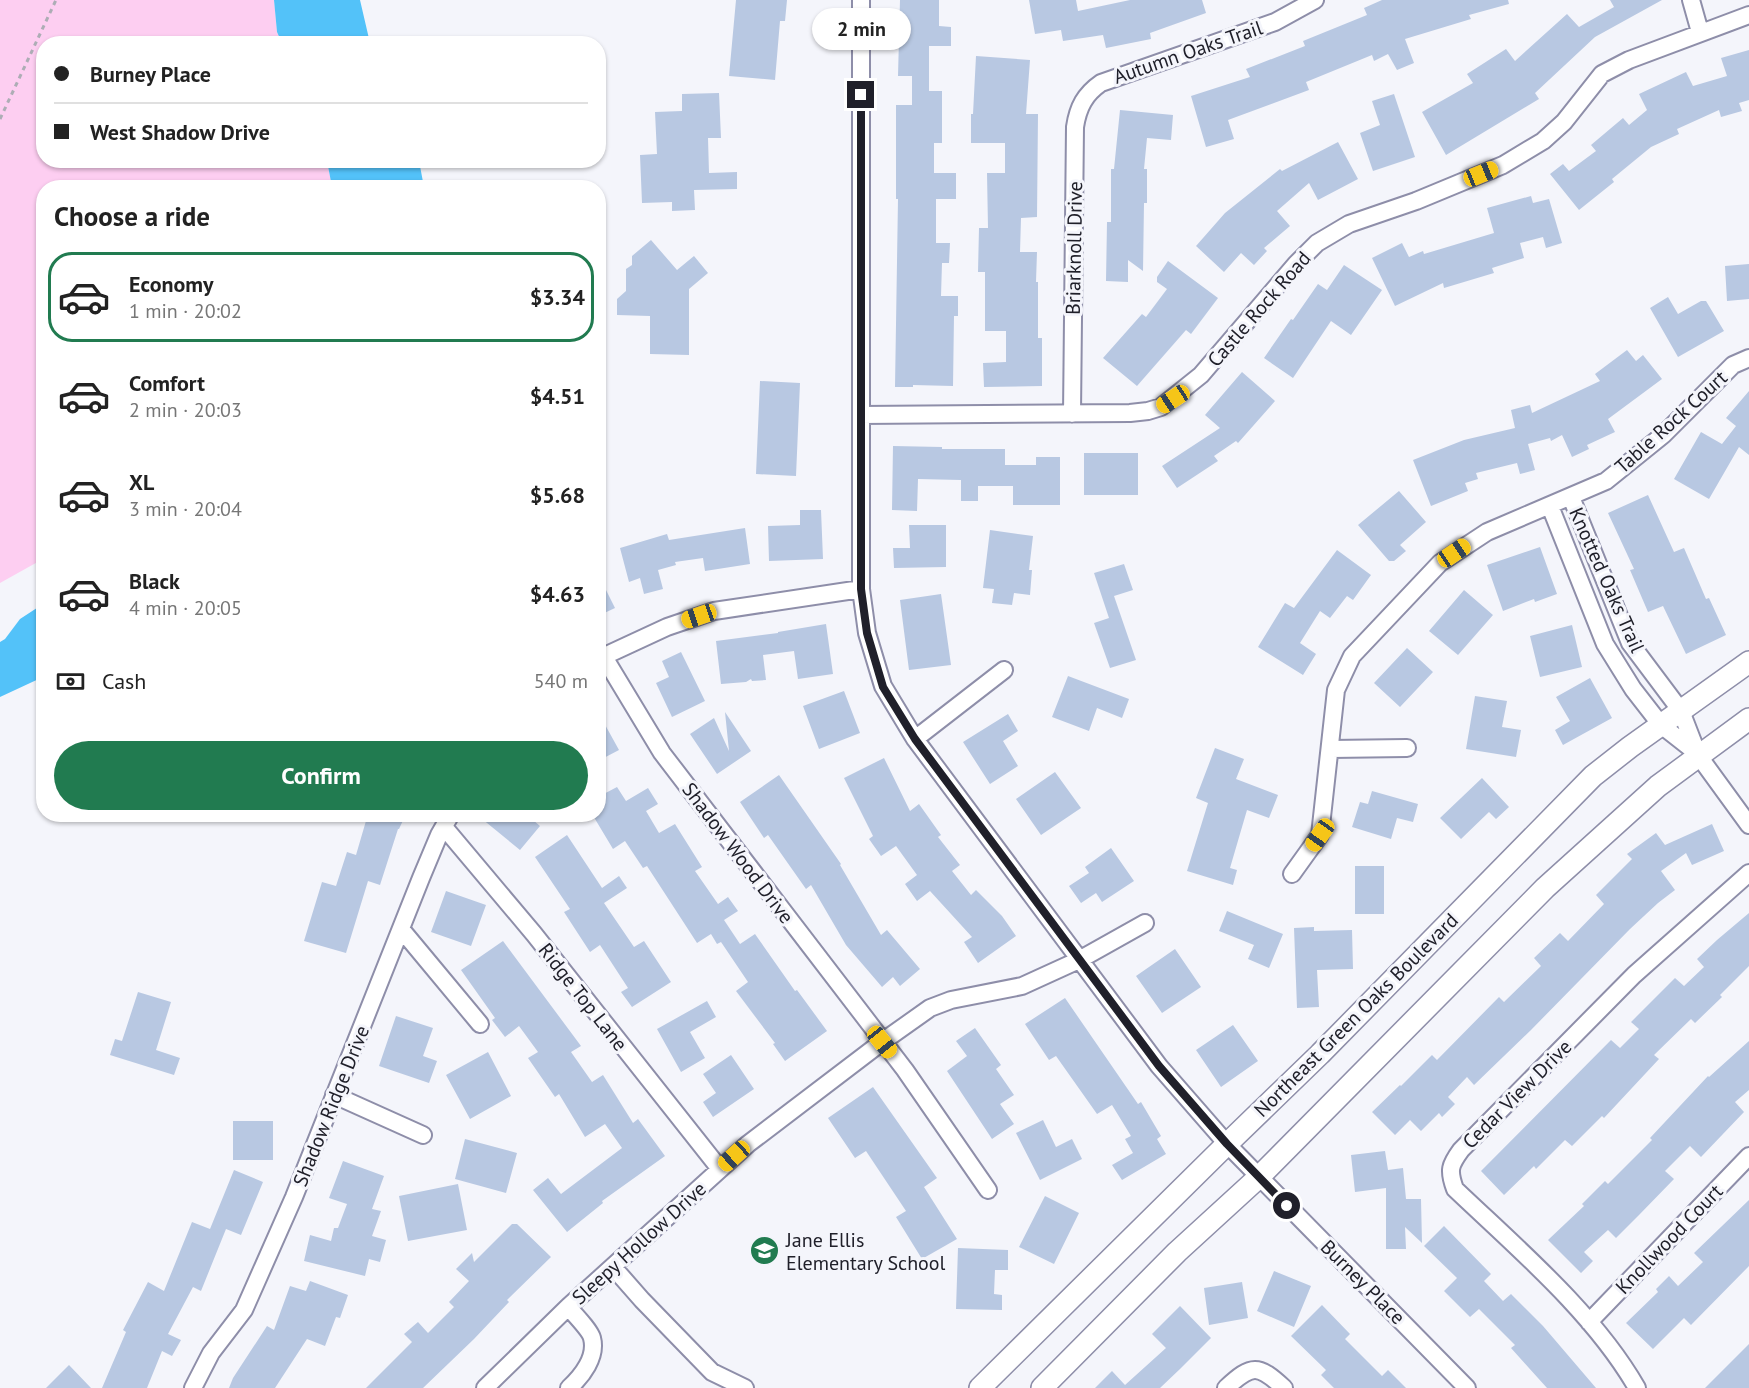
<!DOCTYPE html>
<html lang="en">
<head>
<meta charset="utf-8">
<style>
  :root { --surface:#fff; --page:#f6f6f6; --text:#222; --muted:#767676; --line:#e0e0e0; --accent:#217b50 }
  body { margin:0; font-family:"PT Sans",sans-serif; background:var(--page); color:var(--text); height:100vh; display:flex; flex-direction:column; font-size:22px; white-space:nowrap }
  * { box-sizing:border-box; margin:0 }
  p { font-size:20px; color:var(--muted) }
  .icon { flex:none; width:33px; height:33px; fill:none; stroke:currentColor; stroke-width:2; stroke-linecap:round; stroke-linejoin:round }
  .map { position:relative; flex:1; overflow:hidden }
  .drawer { position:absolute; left:36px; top:180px; width:570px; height:642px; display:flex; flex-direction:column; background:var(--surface); border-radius:24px; box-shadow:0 2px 4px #0004 }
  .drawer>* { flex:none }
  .guide { position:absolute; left:36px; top:36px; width:570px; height:132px; border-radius:24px; box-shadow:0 2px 4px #0004; display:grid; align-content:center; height:132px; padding:0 18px; background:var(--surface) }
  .end { position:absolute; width:27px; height:27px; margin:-14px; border:8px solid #20202a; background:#fff; box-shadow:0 0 0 3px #fff }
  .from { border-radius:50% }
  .bubble { position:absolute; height:42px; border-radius:21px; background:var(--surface); box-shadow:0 2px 4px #0004; font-size:20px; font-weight:800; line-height:42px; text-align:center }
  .car { position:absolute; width:18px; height:36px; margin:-18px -9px; border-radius:8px; box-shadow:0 0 4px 2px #0007; background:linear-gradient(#f5c518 24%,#345 0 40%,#f5c518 0 76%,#345 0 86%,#f5c518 0) }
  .guide b { display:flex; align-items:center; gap:21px; height:57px; font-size:22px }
  .guide b+b { border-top:2px solid var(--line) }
  .guide i { width:15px; height:15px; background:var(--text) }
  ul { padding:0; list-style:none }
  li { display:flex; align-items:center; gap:18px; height:90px; margin:0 12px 9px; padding:0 6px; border:3px solid transparent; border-radius:24px }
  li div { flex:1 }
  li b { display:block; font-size:22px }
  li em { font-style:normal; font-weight:800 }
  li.active { border-color:var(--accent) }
  li>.icon { width:54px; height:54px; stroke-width:1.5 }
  h2 { padding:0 18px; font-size:27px; line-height:72px }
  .pay { display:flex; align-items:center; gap:15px; height:66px; padding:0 18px; font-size:22px }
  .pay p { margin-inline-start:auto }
  .action { display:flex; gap:12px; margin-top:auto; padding:12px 18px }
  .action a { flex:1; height:69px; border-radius:36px; background:var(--accent); color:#fff; font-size:24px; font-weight:800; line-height:69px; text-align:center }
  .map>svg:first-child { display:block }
  .green { fill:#fdcef1 }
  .water { fill:#53c2f9 }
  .building { fill:#b8c8e2 }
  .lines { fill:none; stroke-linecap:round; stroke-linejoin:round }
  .minor-casing { stroke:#8e8ea9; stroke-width:20 }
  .major-casing { stroke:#8e8ea9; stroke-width:24 }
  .path { stroke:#adadb5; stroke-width:3; stroke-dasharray:4.5 4.5; stroke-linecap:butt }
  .minor { stroke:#fff; stroke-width:16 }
  .major { stroke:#fff; stroke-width:21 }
  .route { stroke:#20202a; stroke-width:8 }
  .labels { text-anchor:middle; stroke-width:6; stroke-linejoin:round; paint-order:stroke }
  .street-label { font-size:20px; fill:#20202a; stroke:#f4f5fb }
  .poi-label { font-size:20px; fill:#20202a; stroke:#f4f5fb; text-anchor:start }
</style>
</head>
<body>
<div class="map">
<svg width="1749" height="1388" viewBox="0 0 1749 1388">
  <rect width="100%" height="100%" fill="#f4f5fb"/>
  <path class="green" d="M0 0H274L277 32 282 43 44 44V160L327 161 332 187 44 188 43 559 0 583Z"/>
  <path class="water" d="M274 0H360L370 43H282L277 32Z
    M327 161H419L424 187H332Z
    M43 604V677L0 697V642L5 639 20 619Z"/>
  <path class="building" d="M736 0H787L785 21H780L775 80 729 76Z
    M900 0H939V26L951 27V46H929V91H942V143H934V173H956V199H936V243H950L949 263H942L941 296H958V316H954L953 386 913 385V387H895L898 199H896V105H912V76H898Z
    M1029 0H1076L1078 11 1130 0H1202L1206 13 1150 33 1151 39 1106 48 1103 35 1063 41 1061 30 1035 34Z
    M1382 0H1508L1509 4 1469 15 1471 19 1405 39 1414 63 1397 70 1388 54 1374 61 1372 55 1306 82 1309 90 1228 120 1234 139 1206 147 1191 96 1250 77 1246 69 1305 46 1303 41 1367 15 1364 8Z
    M1610 0H1662L1595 37 1535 93 1539 99 1446 155 1422 112 1473 83 1467 74 1506 49 1515 61 1567 14 1579 27 1614 7Z
    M1749 50V100L1739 103 1742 111 1721 117 1719 110 1677 129 1679 134 1651 147 1612 179 1614 182 1579 210 1550 174 1563 164 1569 171 1596 151 1591 145 1623 118 1629 125 1647 110 1639 94 1686 72 1693 86 1727 76 1721 58Z
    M976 56 1030 60 1026 114H1038L1037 217 1021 218 1020 252H1037L1036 282H1038V338H1042V386L984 387 983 363 1006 362V331H985V272H978L979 228H988L987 173H1005V143H971V114H973Z
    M719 93 721 138H708L709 173 737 172V189L694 190 695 210 672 211V202L642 203 640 155 657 154 655 112 682 111V94Z
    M1394 94 1415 157 1373 171 1360 133 1380 125 1372 101Z
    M1120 110 1173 115 1171 140 1147 138 1144 169H1147V203H1144L1143 271 1128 260V282L1106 281 1107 222H1111V169H1114Z
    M1338 142 1358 179 1318 200 1309 183 1277 211 1290 226 1264 248 1267 251 1254 265 1241 253 1224 272 1196 246 1225 213 1280 169 1282 171Z
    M1531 196 1533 203 1549 199 1562 243 1546 248 1543 237 1520 243 1524 258 1492 268 1494 273 1444 288 1443 283 1395 306 1372 258 1402 243 1409 257 1423 251 1424 254 1494 233 1487 208Z
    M651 240 677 270 694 256 708 273 689 289V355L650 354V316L617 315V299L626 291V269L632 265V256Z
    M1168 261 1218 298 1191 334 1186 330 1137 386 1103 358 1142 314 1146 317 1167 289 1157 282V277Z
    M1749 264V299L1727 301 1725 266Z
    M1344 265 1382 290 1351 335 1331 321 1293 378 1264 358 1291 319 1293 320 1318 284 1327 290Z
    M1668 297 1678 314 1701 301H1706L1724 331 1678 357 1650 308Z
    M1627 350 1636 361 1643 355 1662 379 1608 419 1615 432 1587 445 1589 449 1572 457 1562 435 1551 441 1550 438 1528 444 1535 470 1520 474 1517 463 1476 473 1478 479 1465 483 1468 491 1431 506 1413 460 1464 440 1515 428 1511 410 1530 405 1532 413 1600 381 1595 374Z
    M1242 372 1275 401 1238 443 1236 441 1214 456 1218 461 1177 488 1162 466 1220 428 1205 415Z
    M760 381 800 383 796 476 756 474Z
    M1749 391V455L1739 447 1709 499 1674 479 1701 432 1722 444 1736 426 1726 418Z
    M893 446 942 447V449H1005V465H1036V457H1060V505H1013V486H978V501H961V480L918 479 917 511 892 510Z
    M1084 453H1138V495H1084Z
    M1399 491 1426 522 1400 545 1406 551 1394 561H1389L1358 525Z
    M1648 495 1674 552 1684 548 1706 599 1709 598 1726 635 1686 654 1663 606 1648 612 1630 570 1634 569 1608 513Z
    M800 510H821L823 559 769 561 768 526 800 525Z
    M909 525H946V567L894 568 893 548H910Z
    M745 528 750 564 705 571 703 558 675 562 676 565 658 570 663 589 644 594 640 578 629 582 620 548 667 534 669 540Z
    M990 530 1033 536 1029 570H1032L1030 595 1014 593 1012 605 992 603 994 589 983 588Z
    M1540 547 1557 594 1535 602 1534 599 1503 611 1487 565Z
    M1337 550 1371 575 1353 600 1347 596 1330 618 1320 611 1300 643 1316 654 1303 675 1258 647 1285 603 1294 608Z
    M1124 564 1133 590 1114 596 1136 660 1110 668 1094 623 1109 618 1094 573Z
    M598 574 615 608 598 616Z
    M1464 590 1493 615 1458 655 1429 631Z
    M941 594 951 665 909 670 900 600Z
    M826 624 833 674 798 679 794 651 763 655 766 680 752 681 751 679 746 682 721 684 716 641 778 633V632Z
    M1572 625 1582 667 1540 677 1530 636Z
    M1407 648 1433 672 1400 707 1374 683Z
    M681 652 705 701 672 717 656 683 669 677 662 661Z
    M1068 676 1129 699 1122 718 1097 708 1089 731 1052 717Z
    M1590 678 1612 718 1563 745 1555 730 1570 721 1556 697Z
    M844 691 860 733 819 749 803 706Z
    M1475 696 1507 701 1502 727 1521 730 1516 757 1466 749Z
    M598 712 619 750 598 761Z
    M725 712 751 751 717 774 690 734 714 718 729 751Z
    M1008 714 1018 731 1003 741 1018 766 990 784 963 742Z
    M1215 748 1244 759 1236 779 1278 795 1269 818 1247 810 1230 868 1237 870 1233 885 1187 871 1208 803 1196 798Z
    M884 758 910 811 919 804 941 835 938 837 960 865 952 871 971 895 976 890 1002 916 1016 936 978 963 964 942 972 937 930 891 917 901 905 884 917 875 896 846 881 856 869 839 873 836 844 778Z
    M1055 772 1081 808 1041 835 1016 799Z
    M779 775 841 864 840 865 881 935 887 930 920 969 900 986 893 977 882 987 846 945 811 885 806 889 768 835 764 838 740 802Z
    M1482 778 1509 807 1496 819 1489 812 1461 839 1440 818Z
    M617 787 626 801 648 788 658 804 646 811 659 833 675 824 702 867 695 871 718 904 728 897 738 911 724 920 740 944 755 934 795 991 797 990 827 1031 785 1061 773 1044 775 1043 736 991 748 982 721 942 717 944 711 934 697 943 647 866 643 868 625 841 613 849 592 814H598V797Z
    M1372 791 1418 804 1413 822 1397 818 1391 839 1352 827 1360 802 1368 804Z
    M368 814H406L399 829H398L380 885 368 881 346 953 304 941 322 882 336 886 347 852 356 855Z
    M476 814H526L540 826 520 850Z
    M1712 824 1724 851 1692 865 1686 853 1661 871 1675 890 1658 903 1630 929 1531 1030 1474 1085 1467 1077 1448 1097 1455 1104 1442 1117 1439 1113 1421 1131 1410 1120 1395 1135 1372 1112 1400 1085 1401 1086 1432 1055 1437 1060 1499 997 1504 1002 1541 966 1534 958 1560 933 1568 941 1604 904 1596 895 1632 859 1627 854 1656 833 1665 845Z
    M567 835 602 888 619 876 627 888 604 903 634 947 644 941 671 982 632 1007 621 992 628 988 600 945 590 952 564 912 570 909 535 857Z
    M1111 848 1134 881 1102 902 1096 893 1081 903 1069 886 1089 873 1085 867Z
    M1355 866H1384V914H1355Z
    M446 891 486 905 471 946 431 932Z
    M1227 911 1283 934 1269 968 1248 959 1254 945 1219 931Z
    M1749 913V966L1720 995 1722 997 1695 1023 1691 1019 1654 1055 1659 1059 1604 1118 1602 1116 1572 1146 1565 1140 1536 1169 1534 1166 1504 1195 1481 1171 1611 1040 1620 1048 1639 1029 1631 1022 1675 978 1684 986 1704 967 1697 959 1717 940Z
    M1314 927V931L1352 930 1353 969 1317 970 1319 1007 1297 1008 1294 928Z
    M503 941 581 1046 571 1052 592 1082 603 1075 633 1123 638 1119 665 1156 602 1201 603 1203 567 1232 533 1190 548 1178 561 1194 622 1148 605 1124 585 1137 559 1094 555 1097 528 1058 538 1052 519 1026 505 1037 492 1020 495 1018 461 970Z
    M1175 949 1201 987 1162 1013 1136 976Z
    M138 992 171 1002 156 1050 180 1058 174 1075 110 1055 115 1039 122 1041Z
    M1065 998 1138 1104 1141 1102 1161 1136 1157 1139 1166 1154 1122 1180 1112 1165 1133 1153 1125 1139 1131 1136 1112 1105 1097 1114 1056 1056 1049 1060 1025 1024Z
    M707 1001 716 1017 690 1032 705 1058 681 1072 657 1029Z
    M396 1016 433 1028 423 1056 437 1061 429 1083 379 1066Z
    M1233 1025 1258 1061 1221 1087 1196 1050Z
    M975 1028 1001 1065 996 1069 1014 1095 1000 1104 1014 1124 992 1139 947 1071 967 1056 956 1041Z
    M1749 1041V1090L1735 1102 1744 1112 1701 1157 1690 1146 1665 1171 1674 1179 1639 1215 1616 1238 1608 1230 1584 1252 1593 1261 1581 1273 1548 1240 1584 1206 1582 1204 1605 1181 1608 1184 1652 1140 1650 1138 1708 1076 1709 1077Z
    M488 1052 511 1096 470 1119 446 1075Z
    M731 1055 754 1089 713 1117 703 1102 716 1093 703 1074Z
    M873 1087 937 1178 924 1187 957 1239 922 1259 896 1217 906 1211 866 1151 855 1158 828 1118Z
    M1043 1120 1056 1147 1072 1139 1082 1159 1040 1180 1016 1133Z
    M233 1121H273V1160H233Z
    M465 1139 517 1153 506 1193 455 1179Z
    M1385 1151 1388 1170 1403 1168 1406 1199H1421L1422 1243 1405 1227 1406 1249H1386V1188L1355 1192 1351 1155Z
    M343 1161 384 1176 372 1209 381 1211 372 1236 386 1240 380 1262 369 1259 365 1276 304 1261 310 1235 331 1241 334 1228H338L347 1204 329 1198Z
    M234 1170 263 1182 241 1235 226 1229 201 1291 193 1287 168 1334 181 1340 172 1356 162 1351 147 1388H102L126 1332 123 1330 148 1282 164 1291 192 1222 210 1229Z
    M458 1184 467 1230 408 1241 399 1196Z
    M1045 1196 1079 1213 1054 1264 1019 1247Z
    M1749 1200V1266L1691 1325 1684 1318 1653 1349 1626 1323 1658 1292 1656 1289 1669 1276 1678 1286 1703 1262 1694 1253Z
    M512 1224H517L551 1257 507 1300 509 1302 474 1339 423 1388H366L412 1342 404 1334 418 1322 428 1333 454 1307 449 1302 469 1281 456 1269 472 1253 474 1262Z
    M1444 1226 1491 1274 1484 1281 1503 1301 1511 1294 1543 1326 1596 1388H1547L1511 1348 1515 1345 1479 1309 1470 1317 1444 1291 1457 1278 1424 1246Z
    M958 1248 1008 1250V1270H995L994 1294 1002 1295V1310L956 1309Z
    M1274 1271 1311 1286 1294 1327 1257 1311Z
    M310 1281 348 1295 340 1318 336 1317 325 1346 307 1339 275 1388H229L233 1378 267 1326 274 1330 290 1286 306 1291Z
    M1242 1282 1248 1318 1209 1325 1204 1288Z
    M1322 1305 1350 1334 1345 1339 1382 1376 1388 1370 1406 1388H1334L1321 1375 1326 1370 1291 1336Z
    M1180 1306 1211 1338 1180 1369 1160 1388H1095L1112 1371 1125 1385 1166 1348 1152 1334Z
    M1749 1344V1388H1705Z
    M69 1365 91 1388H46Z"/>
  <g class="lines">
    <defs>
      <path id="minor" d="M861 0V589L867 633 883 686 915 739 1159 1066 1227 1144 1467 1388
        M1691 0 1700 32
        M1072 414 1075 127C1078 107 1085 94 1101 83L1275 22 1315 0
        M861 415 1130 413 1148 411 1161 407 1201 375 1296 264 1317 243 1349 224 1416 201 1503 165 1543 141 1564 122 1602 74 1629 60 1749 15
        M1571 497 1630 643 1681 711 1698 755 1749 825
        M1550 506 1605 644 1633 689 1661 725 1698 754
        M604 657 662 753 905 1070 988 1190
        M598 659 667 627 714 611 861 589
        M915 739 1004 670
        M1331 749 1407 748
        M444 827 534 934 720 1169
        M1292 874 1320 835 1336 690 1352 656 1440 563 1487 532 1606 481 1663 435 1733 365 1749 358
        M401 929 480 1024
        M334 1095 423 1135
        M613 1267 642 1300 712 1372 745 1388
        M568 1307C574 1314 590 1330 592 1338 597 1357 582 1376 569 1388
        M1589 1322 1749 1156
        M193 1388 211 1353 244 1310 294 1197 421 878 439 835 451 814
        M485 1388 568 1307 748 1144 882 1042 930 1008 951 1000 1022 986 1079 960 1145 923
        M1226 1388C1252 1364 1258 1364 1284 1388
        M1637 1388C1594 1313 1517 1248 1455 1189 1448 1170 1450 1165 1461 1150L1634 975 1749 873"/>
      <path id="major" d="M980 1388 1227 1144 1320 1054 1593 776 1630 747 1749 662
        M1042 1388 1177 1252 1259 1177 1545 888 1658 786 1749 719"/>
    </defs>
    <use href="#minor" class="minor-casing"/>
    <use href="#major" class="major-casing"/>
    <path class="path" d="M0 119 56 0"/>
    <use href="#minor" class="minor"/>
    <use href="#major" class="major"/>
  </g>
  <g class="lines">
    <path class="route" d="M861 95V589L867 633 883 687 915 739 1159 1066 1227 1144 1287 1206"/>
  </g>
  <defs>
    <symbol id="school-disc" viewBox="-11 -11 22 22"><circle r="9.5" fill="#217b50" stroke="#f4f5fb"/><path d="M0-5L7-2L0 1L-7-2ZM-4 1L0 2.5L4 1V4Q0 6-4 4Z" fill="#fff"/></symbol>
  </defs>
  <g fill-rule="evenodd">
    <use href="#school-disc" x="748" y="1234" width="33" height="33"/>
  </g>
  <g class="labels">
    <g class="street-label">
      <text transform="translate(1188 52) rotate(-19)" y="7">Autumn Oaks Trail</text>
      <text transform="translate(1074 248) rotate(-89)" y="7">Briarknoll Drive</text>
      <text transform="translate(1259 309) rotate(-49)" y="7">Castle Rock Road</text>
      <text transform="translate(1671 422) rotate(-42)" y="7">Table Rock Court</text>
      <text transform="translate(1607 580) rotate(66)" y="7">Knotted Oaks Trail</text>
      <text transform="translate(738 853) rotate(53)" y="7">Shadow Wood Drive</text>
      <text transform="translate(583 997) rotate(52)" y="7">Ridge Top Lane</text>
      <text transform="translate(1356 1015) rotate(-45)" y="7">Northeast Green Oaks Boulevard</text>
      <text transform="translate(1517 1094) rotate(-45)" y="7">Cedar View Drive</text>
      <text transform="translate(331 1106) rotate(-68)" y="7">Shadow Ridge Drive</text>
      <text transform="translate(1669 1239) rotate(-46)" y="7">Knollwood Court</text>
      <text transform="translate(639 1243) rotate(-42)" y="7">Sleepy Hollow Drive</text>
      <text transform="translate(1363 1282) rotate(45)" y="7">Burney Place</text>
    </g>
    <g class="poi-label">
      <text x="786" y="1247">Jane Ellis<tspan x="786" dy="23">Elementary School</tspan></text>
    </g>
  </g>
</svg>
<i class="end from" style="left:1287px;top:1206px"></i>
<i class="end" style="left:861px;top:95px"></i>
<div class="bubble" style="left:812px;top:8px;width:99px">2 min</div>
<i class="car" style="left:1481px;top:174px;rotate:68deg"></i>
<i class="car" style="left:1173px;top:399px;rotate:237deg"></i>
<i class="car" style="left:1454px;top:553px;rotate:56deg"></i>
<i class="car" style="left:699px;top:616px;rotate:251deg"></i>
<i class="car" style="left:1320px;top:835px;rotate:215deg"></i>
<i class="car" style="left:882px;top:1042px;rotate:141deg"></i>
<i class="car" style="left:734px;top:1156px;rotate:228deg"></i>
<div class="guide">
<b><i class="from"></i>Burney Place</b>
<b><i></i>West Shadow Drive</b>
</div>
<section class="drawer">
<h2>Choose a ride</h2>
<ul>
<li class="active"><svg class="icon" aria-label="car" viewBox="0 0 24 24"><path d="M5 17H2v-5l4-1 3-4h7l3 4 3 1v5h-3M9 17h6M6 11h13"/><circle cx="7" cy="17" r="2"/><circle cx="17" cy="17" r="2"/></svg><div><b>Economy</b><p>1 min · 20:02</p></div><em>$3.34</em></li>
<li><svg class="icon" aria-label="car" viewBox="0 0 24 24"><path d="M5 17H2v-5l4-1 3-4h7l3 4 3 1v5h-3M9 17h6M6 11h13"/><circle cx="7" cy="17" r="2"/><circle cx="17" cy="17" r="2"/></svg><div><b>Comfort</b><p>2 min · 20:03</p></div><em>$4.51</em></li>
<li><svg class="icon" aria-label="car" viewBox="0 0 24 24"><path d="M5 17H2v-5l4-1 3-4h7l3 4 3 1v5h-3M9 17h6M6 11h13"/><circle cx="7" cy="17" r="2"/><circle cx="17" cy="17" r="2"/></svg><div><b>XL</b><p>3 min · 20:04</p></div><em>$5.68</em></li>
<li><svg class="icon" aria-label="car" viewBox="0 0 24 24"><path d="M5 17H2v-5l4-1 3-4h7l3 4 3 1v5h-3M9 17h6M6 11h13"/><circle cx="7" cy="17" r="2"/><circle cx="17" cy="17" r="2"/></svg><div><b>Black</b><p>4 min · 20:05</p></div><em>$4.63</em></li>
</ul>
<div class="pay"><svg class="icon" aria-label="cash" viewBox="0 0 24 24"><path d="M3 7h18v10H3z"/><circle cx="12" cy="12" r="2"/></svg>Cash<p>540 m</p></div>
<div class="action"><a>Confirm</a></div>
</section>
</div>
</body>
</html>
